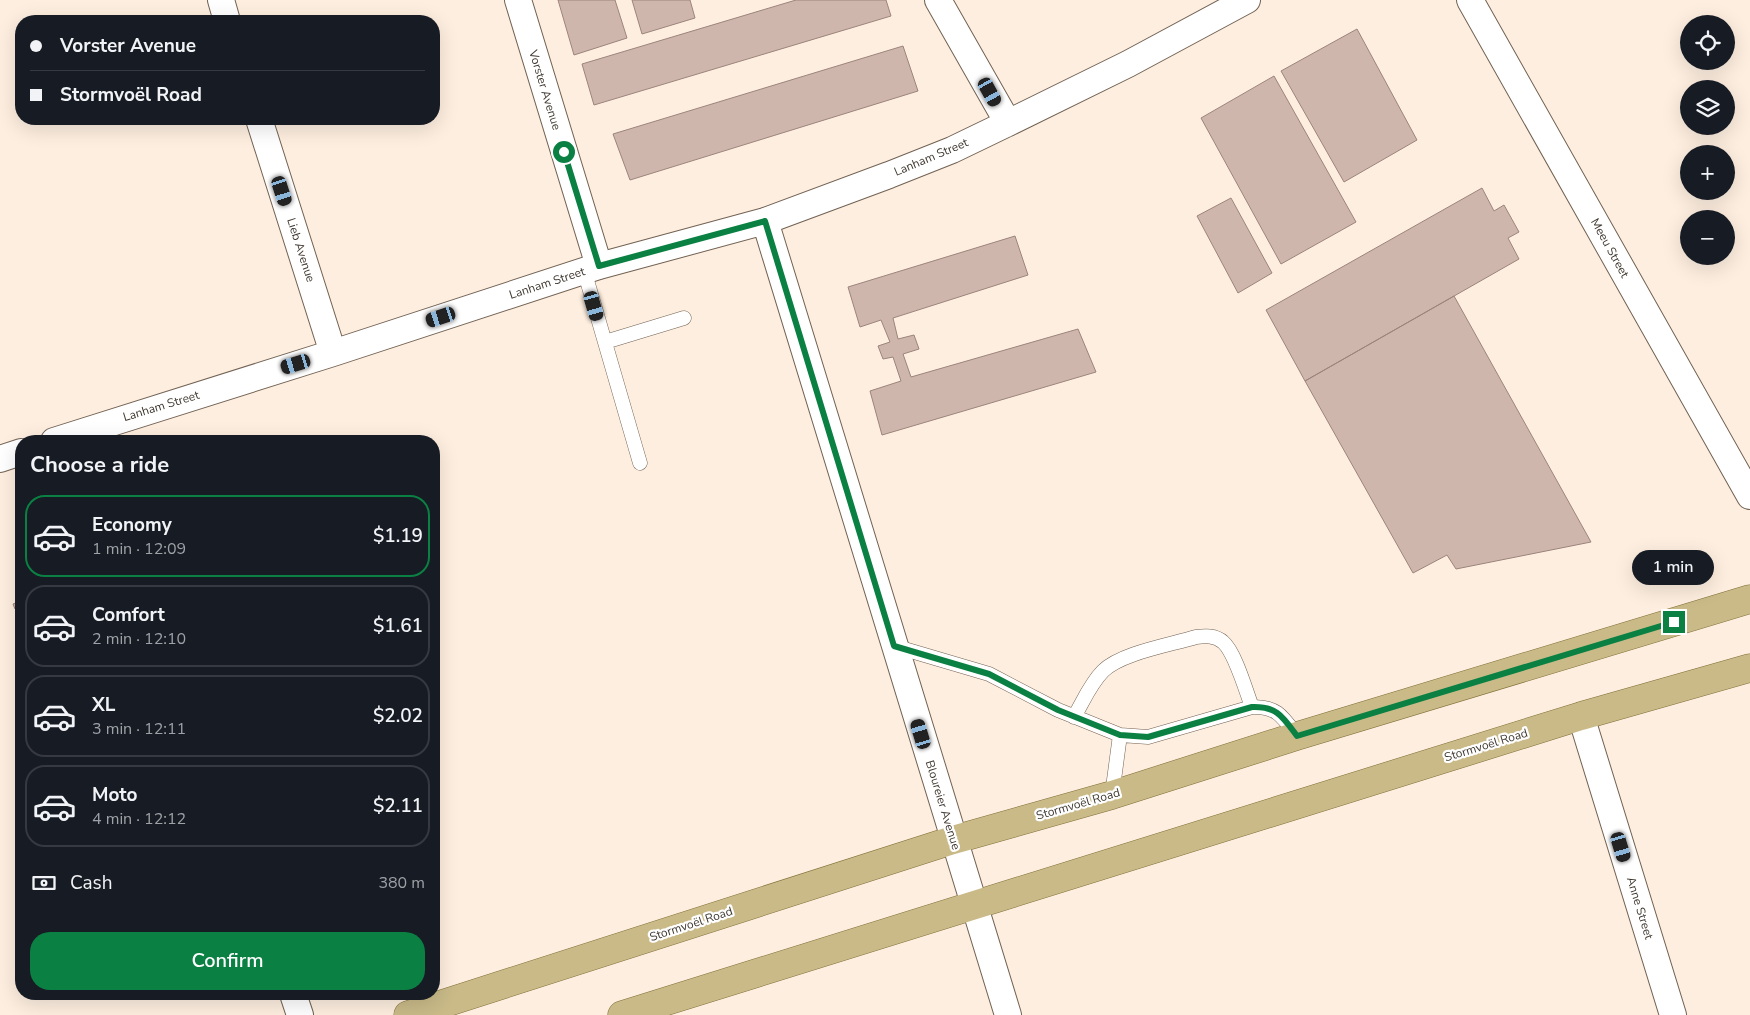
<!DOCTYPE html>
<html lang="en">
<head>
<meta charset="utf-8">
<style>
  :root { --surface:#171b24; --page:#20242c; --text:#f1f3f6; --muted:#9ea1a6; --line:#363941; --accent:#0b8043 }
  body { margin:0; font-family:"Nunito Sans",sans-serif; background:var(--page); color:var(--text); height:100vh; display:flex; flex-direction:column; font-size:19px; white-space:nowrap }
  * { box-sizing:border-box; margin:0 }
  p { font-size:16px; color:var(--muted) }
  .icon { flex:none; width:28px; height:28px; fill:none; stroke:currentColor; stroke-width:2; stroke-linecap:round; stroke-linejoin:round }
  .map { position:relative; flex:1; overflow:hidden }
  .details { position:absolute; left:15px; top:435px; width:425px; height:565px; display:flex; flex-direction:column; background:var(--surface); border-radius:20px; box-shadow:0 5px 20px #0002 }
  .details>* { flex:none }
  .hud { position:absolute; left:15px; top:15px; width:425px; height:110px; border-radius:20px; box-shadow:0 5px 20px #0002; display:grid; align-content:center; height:110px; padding:0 15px; background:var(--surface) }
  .buttons { position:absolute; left:1680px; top:15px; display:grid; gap:10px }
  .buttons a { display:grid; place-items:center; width:55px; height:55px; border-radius:50%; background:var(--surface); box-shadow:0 5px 20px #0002; font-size:25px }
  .end { position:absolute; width:22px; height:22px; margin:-11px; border:6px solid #0b8043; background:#fff; box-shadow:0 0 0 2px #fff }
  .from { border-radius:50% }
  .bubble { position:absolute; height:35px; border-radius:18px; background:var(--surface); box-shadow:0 5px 20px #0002; font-size:16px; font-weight:600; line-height:35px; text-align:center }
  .car { position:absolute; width:15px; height:30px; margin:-15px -8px; border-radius:6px; box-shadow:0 0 4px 1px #0007; background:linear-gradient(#222 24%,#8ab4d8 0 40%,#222 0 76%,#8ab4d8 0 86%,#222 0) }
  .hud b { display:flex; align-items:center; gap:18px; height:48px; font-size:19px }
  .hud b+b { border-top:1px solid var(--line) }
  .hud i { width:12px; height:12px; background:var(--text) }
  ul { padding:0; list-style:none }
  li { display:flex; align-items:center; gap:15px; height:82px; margin:0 10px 8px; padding:0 5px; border:2px solid var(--line); border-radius:20px }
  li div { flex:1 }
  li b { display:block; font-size:19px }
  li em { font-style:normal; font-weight:600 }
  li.active { border-color:var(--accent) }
  li>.icon { width:45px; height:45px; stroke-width:1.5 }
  h2 { padding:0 15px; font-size:22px; line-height:60px }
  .pay { display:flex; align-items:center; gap:12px; height:55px; padding:0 15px; font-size:19px }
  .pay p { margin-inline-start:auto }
  .cta { display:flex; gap:10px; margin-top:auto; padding:10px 15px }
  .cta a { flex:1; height:58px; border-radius:20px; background:var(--accent); color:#fff; font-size:20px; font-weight:600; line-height:58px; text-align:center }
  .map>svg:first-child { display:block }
  .building { fill:#cfb6ad; stroke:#9c847c }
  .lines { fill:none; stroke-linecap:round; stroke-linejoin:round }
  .service-casing { stroke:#726253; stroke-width:15 }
  .minor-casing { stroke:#726253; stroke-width:28 }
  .primary-casing { stroke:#826f36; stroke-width:29 }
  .service { stroke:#fff; stroke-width:14 }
  .minor { stroke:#fff; stroke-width:26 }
  .primary { stroke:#c9ba88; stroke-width:28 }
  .route { stroke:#0b8043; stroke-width:6 }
  .labels { text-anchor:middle; stroke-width:4.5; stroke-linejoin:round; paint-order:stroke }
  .street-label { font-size:12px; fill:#403931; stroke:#fff }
</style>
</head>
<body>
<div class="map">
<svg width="1750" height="1015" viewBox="0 0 1750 1015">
  <rect width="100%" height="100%" fill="#fdeedf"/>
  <path class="building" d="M558 0H615L627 38 574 55Z
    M632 0H690L695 18 642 34Z
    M796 0H886L891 16 594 105 582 64Z
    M1357 29 1417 140 1344 182 1281 71Z
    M903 46 918 91 630 180 613 134Z
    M1274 76 1356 222 1281 264 1201 118Z
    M1482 188 1494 211 1504 205 1519 232 1508 238 1519 259 1305 381 1266 310Z
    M1231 198 1272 273 1238 293 1197 216Z
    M1015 236 1028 275 893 318 898 339 914 335 919 349 903 354 911 377 1078 329 1096 372 882 435 870 391 901 381 893 357 883 359 878 346 890 342 881 320 860 327 848 287Z
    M1454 296 1591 542 1456 569 1447 555 1413 573 1305 381Z
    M21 601V607L15 609 13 604Z"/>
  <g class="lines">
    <defs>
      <path id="service" d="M584 270 640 463
        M605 342 684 318
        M894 646 989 674 1058 710 1120 735 1148 737 1252 707C1277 706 1283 717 1297 736
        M1074 717C1083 702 1090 684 1103 671 1121 653 1170 645 1196 637 1205 636 1215 635 1223 642 1235 652 1246 691 1252 707
        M1112 795 1120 735"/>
      <path id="minor" d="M221 0 227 21
        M518 0 599 266
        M938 0 1008 123
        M1470 0 1750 496
        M259 119 333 353
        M765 221 1008 1015
        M54 441 333 353 599 266 765 221 889 175 952 150 1008 123 1128 64 1247 0
        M0 459 21 452
        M1581 716 1673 1015
        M293 994 300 1015"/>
      <path id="primary" d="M408 1015 953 840 1112 795 1297 736 1750 599
        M622 1015 1581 716 1750 668"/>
    </defs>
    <use href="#service" class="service-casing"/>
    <use href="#minor" class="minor-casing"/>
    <use href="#primary" class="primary-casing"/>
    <use href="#service" class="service"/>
    <use href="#minor" class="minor"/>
    <use href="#primary" class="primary"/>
  </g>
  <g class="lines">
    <path class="route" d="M564 152 599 266 765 221 894 646 989 674 1058 710 1120 735 1148 737 1252 707C1277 706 1283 717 1297 736L1674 622"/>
  </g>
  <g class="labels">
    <g class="street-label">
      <text transform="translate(545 90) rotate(73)" y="4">Vorster Avenue</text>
      <text transform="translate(931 157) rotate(-23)" y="4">Lanham Street</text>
      <text transform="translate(1610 248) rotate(61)" y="4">Meeu Street</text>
      <text transform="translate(301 250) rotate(72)" y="4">Lieb Avenue</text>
      <text transform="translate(547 283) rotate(-18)" y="4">Lanham Street</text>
      <text transform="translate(161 406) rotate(-17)" y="4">Lanham Street</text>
      <text transform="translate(1486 745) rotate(-17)" y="4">Stormvoël Road</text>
      <text transform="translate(1078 804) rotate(-16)" y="4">Stormvoël Road</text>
      <text transform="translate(943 805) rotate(73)" y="4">Bloureier Avenue</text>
      <text transform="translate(1640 908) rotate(73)" y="4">Anne Street</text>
      <text transform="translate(691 924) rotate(-18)" y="4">Stormvoël Road</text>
    </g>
  </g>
</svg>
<div class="buttons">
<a><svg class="icon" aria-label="locate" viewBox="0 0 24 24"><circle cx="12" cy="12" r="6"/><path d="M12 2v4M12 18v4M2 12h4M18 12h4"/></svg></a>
<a><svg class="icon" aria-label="layers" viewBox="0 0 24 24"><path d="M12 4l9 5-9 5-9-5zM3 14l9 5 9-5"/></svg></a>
<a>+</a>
<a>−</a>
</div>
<i class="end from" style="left:564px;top:152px"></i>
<i class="end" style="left:1674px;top:622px"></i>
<div class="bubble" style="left:1632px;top:550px;width:82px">1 min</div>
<i class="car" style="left:990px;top:92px;rotate:151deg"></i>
<i class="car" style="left:282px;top:191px;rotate:162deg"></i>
<i class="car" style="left:594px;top:306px;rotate:164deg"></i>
<i class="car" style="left:441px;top:317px;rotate:252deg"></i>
<i class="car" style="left:296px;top:364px;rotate:253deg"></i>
<i class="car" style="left:921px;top:734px;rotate:343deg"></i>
<i class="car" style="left:1621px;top:847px;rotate:163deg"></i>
<div class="hud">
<b><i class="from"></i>Vorster Avenue</b>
<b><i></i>Stormvoël Road</b>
</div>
<section class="details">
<h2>Choose a ride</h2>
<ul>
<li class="active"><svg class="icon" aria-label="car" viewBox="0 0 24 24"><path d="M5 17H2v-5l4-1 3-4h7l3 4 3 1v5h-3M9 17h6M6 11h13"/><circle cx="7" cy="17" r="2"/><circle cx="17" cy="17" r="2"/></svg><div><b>Economy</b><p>1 min · 12:09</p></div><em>$1.19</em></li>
<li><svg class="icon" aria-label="car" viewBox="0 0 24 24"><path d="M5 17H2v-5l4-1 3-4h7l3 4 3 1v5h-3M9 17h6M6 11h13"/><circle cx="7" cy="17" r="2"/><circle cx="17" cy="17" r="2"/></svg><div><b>Comfort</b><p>2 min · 12:10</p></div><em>$1.61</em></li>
<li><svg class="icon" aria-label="car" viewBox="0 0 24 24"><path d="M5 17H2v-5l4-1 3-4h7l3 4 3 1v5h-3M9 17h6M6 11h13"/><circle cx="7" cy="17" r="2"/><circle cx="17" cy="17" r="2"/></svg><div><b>XL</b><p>3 min · 12:11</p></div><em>$2.02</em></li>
<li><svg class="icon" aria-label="car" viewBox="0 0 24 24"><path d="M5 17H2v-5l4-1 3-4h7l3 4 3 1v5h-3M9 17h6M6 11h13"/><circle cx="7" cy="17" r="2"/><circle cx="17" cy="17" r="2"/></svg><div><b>Moto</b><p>4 min · 12:12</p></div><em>$2.11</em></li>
</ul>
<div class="pay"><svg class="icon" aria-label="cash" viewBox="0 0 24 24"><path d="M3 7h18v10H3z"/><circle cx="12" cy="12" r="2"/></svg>Cash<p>380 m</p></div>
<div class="cta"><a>Confirm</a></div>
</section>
</div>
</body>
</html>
